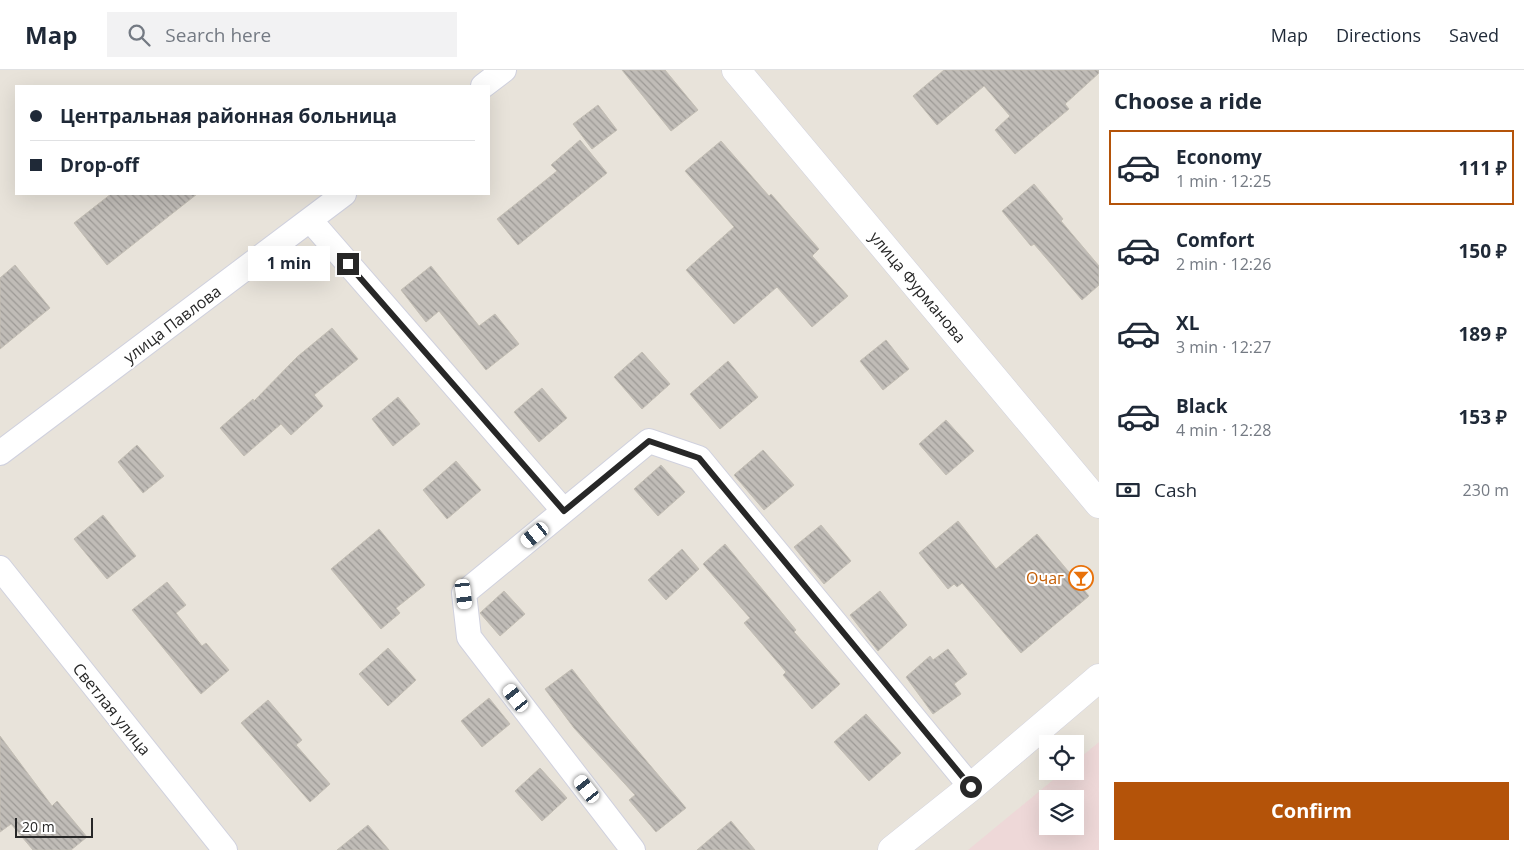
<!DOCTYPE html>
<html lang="en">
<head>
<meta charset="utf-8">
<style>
  :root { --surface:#fff; --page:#f2f2f3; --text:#1f2937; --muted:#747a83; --line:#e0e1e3; --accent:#b45309 }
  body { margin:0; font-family:"Open Sans",sans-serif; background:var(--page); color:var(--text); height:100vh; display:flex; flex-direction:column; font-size:19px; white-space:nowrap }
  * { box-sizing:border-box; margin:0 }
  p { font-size:16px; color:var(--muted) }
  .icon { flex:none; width:28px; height:28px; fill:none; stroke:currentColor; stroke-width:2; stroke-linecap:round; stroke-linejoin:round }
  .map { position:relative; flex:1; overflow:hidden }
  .drawer { display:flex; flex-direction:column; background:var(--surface); width:425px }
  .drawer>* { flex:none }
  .top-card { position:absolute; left:15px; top:15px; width:475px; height:110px; border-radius:0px; box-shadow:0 5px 20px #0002; display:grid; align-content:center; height:110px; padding:0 15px; background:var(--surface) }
  .fabs { position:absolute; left:1039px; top:665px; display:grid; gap:10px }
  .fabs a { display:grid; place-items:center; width:45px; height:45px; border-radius:0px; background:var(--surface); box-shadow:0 5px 20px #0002; font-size:25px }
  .scale { position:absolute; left:15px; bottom:12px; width:78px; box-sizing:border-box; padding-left:5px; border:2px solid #272727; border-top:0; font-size:14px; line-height:18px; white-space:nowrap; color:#272727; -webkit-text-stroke:4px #fff; paint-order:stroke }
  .end { position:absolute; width:22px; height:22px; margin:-11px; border:6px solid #272727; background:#fff; box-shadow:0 0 0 2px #fff }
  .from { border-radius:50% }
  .bubble { position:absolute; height:35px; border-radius:0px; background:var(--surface); box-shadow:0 5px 20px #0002; font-size:16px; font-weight:700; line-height:35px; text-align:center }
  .car { position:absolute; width:15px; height:30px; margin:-15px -8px; border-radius:6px; box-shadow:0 0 4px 1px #0007; background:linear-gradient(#fff 24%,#345 0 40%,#fff 0 76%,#345 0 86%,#fff 0) }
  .top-card b { display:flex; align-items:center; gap:18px; height:48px; font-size:19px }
  .top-card b+b { border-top:1px solid var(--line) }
  .top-card i { width:12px; height:12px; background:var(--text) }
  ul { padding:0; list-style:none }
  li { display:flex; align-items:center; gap:15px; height:75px; margin:0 10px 8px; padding:0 5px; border:2px solid transparent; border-radius:0px }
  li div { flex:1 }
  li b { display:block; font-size:19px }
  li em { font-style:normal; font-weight:700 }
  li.on { border-color:var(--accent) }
  li>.icon { width:45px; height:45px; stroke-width:1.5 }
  h2 { padding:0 15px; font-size:22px; line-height:60px }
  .pay { display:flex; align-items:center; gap:12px; height:55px; padding:0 15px; font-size:19px }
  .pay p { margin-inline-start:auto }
  .button { display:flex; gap:10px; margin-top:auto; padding:10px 15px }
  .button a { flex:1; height:58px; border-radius:0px; background:var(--accent); color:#fff; font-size:20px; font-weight:700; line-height:58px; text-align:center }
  header { display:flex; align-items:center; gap:30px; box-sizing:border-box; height:70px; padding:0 25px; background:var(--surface); border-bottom:1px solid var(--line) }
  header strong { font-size:24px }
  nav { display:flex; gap:28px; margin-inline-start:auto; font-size:18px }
  .search { width:350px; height:45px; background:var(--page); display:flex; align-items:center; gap:12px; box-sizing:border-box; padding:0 18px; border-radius:0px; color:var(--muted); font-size:19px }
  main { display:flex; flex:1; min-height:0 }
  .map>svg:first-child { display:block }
  .medical { fill:#eed8d8; fill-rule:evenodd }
  .building { fill:url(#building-back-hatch); stroke:#c3beb4 }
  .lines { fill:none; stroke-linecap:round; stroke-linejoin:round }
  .street-casing { stroke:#d0d1de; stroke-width:26 }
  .secondary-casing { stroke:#d0d1de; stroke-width:29 }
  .street { stroke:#fff; stroke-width:24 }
  .secondary { stroke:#fff; stroke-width:28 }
  .route { stroke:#272727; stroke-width:6 }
  .labels { text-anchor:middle; stroke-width:4; stroke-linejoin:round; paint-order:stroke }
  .street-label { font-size:16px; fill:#272727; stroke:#fff }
  .food-label { font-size:16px; fill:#c56008; stroke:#fff; text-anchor:end }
</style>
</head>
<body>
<header>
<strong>Map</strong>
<div class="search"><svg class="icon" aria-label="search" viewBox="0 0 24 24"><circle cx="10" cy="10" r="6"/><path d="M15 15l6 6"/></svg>Search here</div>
<nav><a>Map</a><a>Directions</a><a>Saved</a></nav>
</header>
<main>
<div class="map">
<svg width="1099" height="780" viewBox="0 0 1099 780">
  <defs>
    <pattern id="building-back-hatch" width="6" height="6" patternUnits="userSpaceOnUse" patternTransform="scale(1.25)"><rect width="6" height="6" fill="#c0bcb7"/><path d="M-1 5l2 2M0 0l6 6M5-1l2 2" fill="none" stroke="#9c9995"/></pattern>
  </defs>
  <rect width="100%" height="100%" fill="#e8e3da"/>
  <path class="medical" d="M1099 672V780H968L1064 701H1075V692ZM1048 729H1075V756H1048Z"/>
  <path class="building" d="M622 0H665L698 40 671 61Z
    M944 0H1099V3L1065 34 1069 39 1015 84 995 60 1010 46 984 16 937 55 913 26Z
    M598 35 617 60 592 79 573 54Z
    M580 70 607 103 518 175 497 149 557 101 551 95Z
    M721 71 769 126 771 124 819 179 812 186 848 226 812 257 777 217 734 254 686 200 734 157 685 101Z
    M1034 114 1063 149 1061 151 1099 196V215L1082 230 1034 174 1031 176 1002 141Z
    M111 124H197L107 195 74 153Z
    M15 195 50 238 0 279V208Z
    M431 196 479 256 495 244 519 274 486 300 439 241 426 252 401 220Z
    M332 258 358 289 314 325 323 336 291 365 281 354 244 386 220 358 253 329 254 331 297 287Z
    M886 270 909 299 883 320 860 291Z
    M642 282 670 314 642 339 614 307Z
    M728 291 758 327 720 359 690 324Z
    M542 318 567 348 539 372 514 342Z
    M398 327 420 354 393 376 372 349Z
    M946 350 974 381 946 405 919 374Z
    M137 375 164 406 143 423 118 392Z
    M763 380 794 415 764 440 734 405Z
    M456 391 481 420 447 449 423 420Z
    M661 395 685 422 658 446 634 419Z
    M103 445 136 486 107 509 74 469Z
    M958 451 996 499 1037 464 1089 526 1021 583 962 513 957 517 954 514 948 519 919 483Z
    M821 455 851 491 824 514 794 477Z
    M379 459 425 515 396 538 400 543 381 559 331 499Z
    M725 474 796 560 794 562 840 614 812 639 783 605 786 602 744 553 750 548 703 494Z
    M682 479 699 499 666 530 648 510Z
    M167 512 186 535 176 543 202 576 206 573 229 600 201 624 132 540Z
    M504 521 525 544 500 566 480 543Z
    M880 521 907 555 878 581 850 545Z
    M388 578 416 610 388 636 359 604Z
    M948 579 967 604 954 614 961 624 933 644 906 607 930 586 933 590Z
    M572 599 607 644 686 738 656 762 629 730 635 725 574 658 545 619Z
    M489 628 510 654 482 677 461 651Z
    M268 630 302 670 296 675 330 714 310 732 241 653Z
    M866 644 901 683 869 711 834 672Z
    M0 666 52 736 57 731 87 767 71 780H33L11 754 0 762Z
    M540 698 567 728 542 751 515 721Z
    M731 751 755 780H697Z
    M368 755 389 780H337Z"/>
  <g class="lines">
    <defs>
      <path id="street" d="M483 16 504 0
        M310 150 564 441
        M0 383 344 124
        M0 498 225 780
        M633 780 469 567 464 523 649 371 699 388 971 717"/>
      <path id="secondary" d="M736 0 1099 434
        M892 780 971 717 1099 608"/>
    </defs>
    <use href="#street" class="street-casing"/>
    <use href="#secondary" class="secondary-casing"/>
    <use href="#street" class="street"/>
    <use href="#secondary" class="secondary"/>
  </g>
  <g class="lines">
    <path class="route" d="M348 194 564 441 649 371 699 388 971 717"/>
  </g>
  <defs>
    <symbol id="bar-ring" viewBox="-11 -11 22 22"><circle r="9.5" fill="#fff" stroke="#e8710a" stroke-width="1.5"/><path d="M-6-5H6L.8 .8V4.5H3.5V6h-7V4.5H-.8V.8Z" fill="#e8710a"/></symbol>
  </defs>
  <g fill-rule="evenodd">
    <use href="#bar-ring" x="1067" y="494" width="28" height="28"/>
  </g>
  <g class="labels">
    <g class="street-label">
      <text transform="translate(918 217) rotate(50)" y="6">улица Фурманова</text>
      <text transform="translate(172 254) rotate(-37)" y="6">улица Павлова</text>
      <text transform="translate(112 639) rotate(51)" y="6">Светлая улица</text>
    </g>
    <g class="food-label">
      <text x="1064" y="514">Очаг</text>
    </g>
  </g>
</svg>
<div class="fabs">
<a><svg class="icon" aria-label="locate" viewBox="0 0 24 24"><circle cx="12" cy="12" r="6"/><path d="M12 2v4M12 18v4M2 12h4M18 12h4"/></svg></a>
<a><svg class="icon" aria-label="layers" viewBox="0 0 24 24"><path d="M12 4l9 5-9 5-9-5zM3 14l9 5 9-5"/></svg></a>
</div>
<div class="scale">20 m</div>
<i class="end from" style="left:971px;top:717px"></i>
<i class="end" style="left:348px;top:194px"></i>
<div class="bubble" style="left:248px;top:176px;width:82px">1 min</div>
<i class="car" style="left:535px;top:465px;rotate:231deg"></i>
<i class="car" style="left:464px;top:524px;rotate:173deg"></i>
<i class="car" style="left:516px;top:628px;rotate:322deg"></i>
<i class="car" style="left:587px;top:719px;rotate:322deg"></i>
<div class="top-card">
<b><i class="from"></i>Центральная районная больница</b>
<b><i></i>Drop-off</b>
</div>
</div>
<section class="drawer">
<h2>Choose a ride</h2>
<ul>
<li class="on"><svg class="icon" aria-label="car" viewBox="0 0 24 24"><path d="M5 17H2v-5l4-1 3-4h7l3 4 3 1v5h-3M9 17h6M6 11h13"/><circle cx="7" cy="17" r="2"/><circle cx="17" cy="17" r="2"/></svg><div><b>Economy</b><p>1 min · 12:25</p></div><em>111 ₽</em></li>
<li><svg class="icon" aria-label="car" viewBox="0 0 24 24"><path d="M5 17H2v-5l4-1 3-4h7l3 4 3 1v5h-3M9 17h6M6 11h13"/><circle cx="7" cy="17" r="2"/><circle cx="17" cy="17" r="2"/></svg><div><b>Comfort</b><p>2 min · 12:26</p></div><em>150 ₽</em></li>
<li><svg class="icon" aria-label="car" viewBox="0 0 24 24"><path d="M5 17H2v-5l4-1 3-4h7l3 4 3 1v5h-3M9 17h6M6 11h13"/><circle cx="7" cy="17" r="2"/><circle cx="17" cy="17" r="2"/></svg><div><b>XL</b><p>3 min · 12:27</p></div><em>189 ₽</em></li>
<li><svg class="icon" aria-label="car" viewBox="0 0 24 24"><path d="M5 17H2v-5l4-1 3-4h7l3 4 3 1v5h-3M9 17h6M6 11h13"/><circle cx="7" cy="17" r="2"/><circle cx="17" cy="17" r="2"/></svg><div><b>Black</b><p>4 min · 12:28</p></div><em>153 ₽</em></li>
</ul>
<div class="pay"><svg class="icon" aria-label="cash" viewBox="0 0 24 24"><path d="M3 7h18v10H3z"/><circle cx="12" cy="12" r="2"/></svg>Cash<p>230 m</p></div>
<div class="button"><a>Confirm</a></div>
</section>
</main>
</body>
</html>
